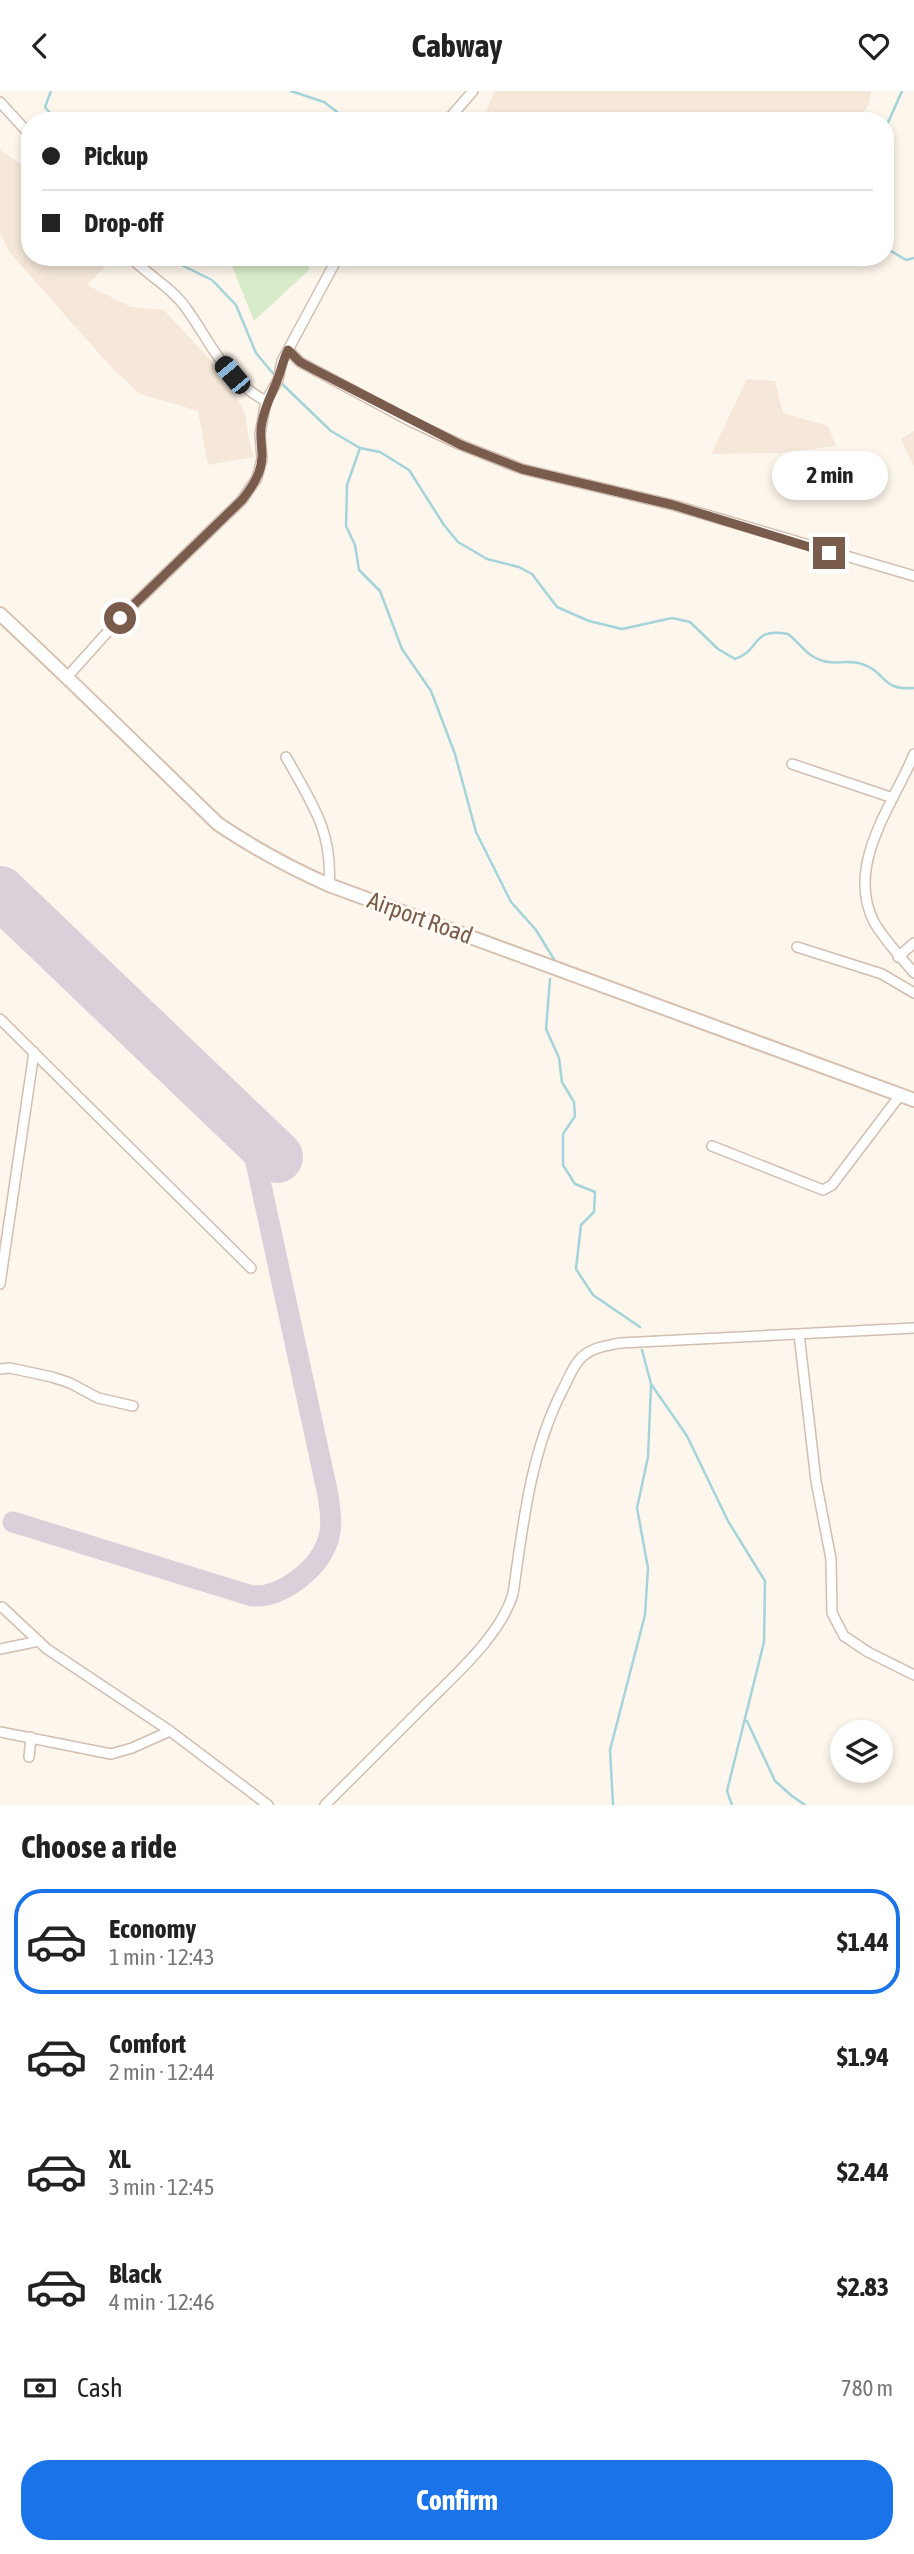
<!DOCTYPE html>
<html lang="en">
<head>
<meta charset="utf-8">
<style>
  :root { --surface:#fff; --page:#f2f2f2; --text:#222; --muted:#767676; --line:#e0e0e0; --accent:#1a73e8 }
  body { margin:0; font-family:"Asap Condensed",sans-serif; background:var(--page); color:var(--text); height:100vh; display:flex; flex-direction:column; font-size:26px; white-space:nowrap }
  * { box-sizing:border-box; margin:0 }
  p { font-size:23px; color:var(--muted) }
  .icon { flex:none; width:38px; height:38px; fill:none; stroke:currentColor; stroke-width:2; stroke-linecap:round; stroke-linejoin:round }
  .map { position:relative; height:1714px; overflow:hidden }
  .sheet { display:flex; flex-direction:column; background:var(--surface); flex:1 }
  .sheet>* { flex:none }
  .top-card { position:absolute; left:21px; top:21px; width:873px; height:154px; border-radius:28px; box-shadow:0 4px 10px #0003; display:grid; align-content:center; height:154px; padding:0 21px; background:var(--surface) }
  .fabs { position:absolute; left:830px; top:1629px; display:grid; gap:14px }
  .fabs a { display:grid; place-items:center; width:63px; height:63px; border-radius:50%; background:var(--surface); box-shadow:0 4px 10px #0003; font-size:35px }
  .end { position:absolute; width:32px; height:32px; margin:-16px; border:9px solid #7a5c4d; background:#fff; box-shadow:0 0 0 4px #fff }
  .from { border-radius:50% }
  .bubble { position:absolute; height:49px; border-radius:24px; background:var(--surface); box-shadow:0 4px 10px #0003; font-size:23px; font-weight:700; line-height:49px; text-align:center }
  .car { position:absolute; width:21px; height:42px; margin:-21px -10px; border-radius:9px; box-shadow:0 0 5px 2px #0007; background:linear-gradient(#222 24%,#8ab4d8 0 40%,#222 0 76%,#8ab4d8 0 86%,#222 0) }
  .top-card b { display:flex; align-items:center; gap:24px; height:66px; font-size:26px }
  .top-card b+b { border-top:2px solid var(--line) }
  .top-card i { width:18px; height:18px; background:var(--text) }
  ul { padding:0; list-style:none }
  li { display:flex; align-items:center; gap:21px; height:105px; margin:0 14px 10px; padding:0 7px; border:4px solid transparent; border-radius:28px }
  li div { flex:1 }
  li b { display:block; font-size:26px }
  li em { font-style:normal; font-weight:700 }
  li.current { border-color:var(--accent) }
  li>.icon { width:63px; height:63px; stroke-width:1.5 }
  h2 { padding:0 21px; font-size:32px; line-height:84px }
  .pay { display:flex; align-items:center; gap:18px; height:77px; padding:0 21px; font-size:26px }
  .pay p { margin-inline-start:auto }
  .action { display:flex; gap:14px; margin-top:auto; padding:14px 21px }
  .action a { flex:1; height:80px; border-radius:28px; background:var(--accent); color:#fff; font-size:28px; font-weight:700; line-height:80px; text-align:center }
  header { display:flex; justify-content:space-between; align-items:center; height:91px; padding:0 21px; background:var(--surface); font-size:32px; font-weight:700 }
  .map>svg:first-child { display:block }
  .residential { fill:#f5e8da }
  .green { fill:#d8ecc9 }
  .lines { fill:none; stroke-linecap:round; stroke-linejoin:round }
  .stream { stroke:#a5d3da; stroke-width:2.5 }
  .taxiway { stroke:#dbcfda; stroke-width:21 }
  .runway { stroke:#dbcfda; stroke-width:52 }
  .street-casing { stroke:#d1beb0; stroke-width:12 }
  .secondary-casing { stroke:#d6c0b0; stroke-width:16 }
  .street { stroke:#fff; stroke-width:9 }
  .secondary { stroke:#fff; stroke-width:12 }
  .route { stroke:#7a5c4d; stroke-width:9 }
  .labels { text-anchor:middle; stroke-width:6; stroke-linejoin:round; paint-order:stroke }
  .street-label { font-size:24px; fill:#7a5c4d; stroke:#fffaf3 }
</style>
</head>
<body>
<header><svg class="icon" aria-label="back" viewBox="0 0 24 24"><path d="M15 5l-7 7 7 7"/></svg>Cabway<svg class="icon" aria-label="heart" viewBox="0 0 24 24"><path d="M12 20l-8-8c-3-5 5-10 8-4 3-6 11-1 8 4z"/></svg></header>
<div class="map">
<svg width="914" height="1714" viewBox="0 0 914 1714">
  <rect width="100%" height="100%" fill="#fdf6ec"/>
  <path class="residential" d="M494 0H871L868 15 857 30H483Z
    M0 59 30 79V166H115L87 194 131 216 164 219 226 286 245 322 248 345 254 366 208 374 198 320 140 303 113 278 10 162 0 141Z
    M747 288 775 290 783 322 828 335 836 355 780 362 711 363Z
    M914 340V376L901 348Z"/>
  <path class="green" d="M233 166H307L309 179 254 230 230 170Z"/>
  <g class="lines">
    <path class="stream" d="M51 0 45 16 57 30
      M291 0 324 11 349 30
      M886 73 890 61 887 34 902 0
      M886 157 906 169 914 167
      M165 166 212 189 236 214 256 262 276 286
      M280 291 331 340 360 357 380 361 409 379 444 434 458 451 487 468 519 476 532 483 557 516 589 530 622 538 672 527 690 531 718 558 735 568C762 559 750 536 788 543 800 552 807 566 823 570 836 574 848 568 862 573 887 581 881 600 914 597
      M360 357 347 394 346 435 355 454 359 479 380 500 402 558 431 600 455 663 476 741 511 811 536 839 555 870
      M550 888 546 938 559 967 562 991 574 1011 575 1025 563 1043V1074L575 1093 595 1101 594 1121 581 1134 576 1178 593 1204 640 1236
      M642 1259 651 1293 687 1345 728 1430 765 1490 764 1551 727 1700 732 1714
      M747 1630 775 1690 792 1705 805 1714
      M613 1714 610 1659 645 1524 648 1477 637 1417 648 1366 651 1294"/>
    <path class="taxiway" d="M13 1431 252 1505C282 1507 319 1478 328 1449 333 1435 330 1418 328 1404L249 1039"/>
    <path class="runway" d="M0 801 277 1066"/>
    <defs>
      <path id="street" d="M0 11 30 44
        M447 30 473 0
        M130 166C148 184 172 197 186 217 212 253 225 289 266 310L278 289 282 270 338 166
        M288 259 300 271 412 331 461 354 522 378 673 414 914 485
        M68 585 120 527 242 409 257 387 262 368 260 343 266 310
        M914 663C893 714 845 774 874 831 885 850 900 865 914 882
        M286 666C311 711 333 740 329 794
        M792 673 893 707
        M797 856 882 883 914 902
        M898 866 914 852
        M0 928 251 1177
        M712 1055 823 1099 832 1094 901 1003
        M0 1193 34 961
        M799 1243 816 1390 831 1468 832 1522 844 1545 868 1561 914 1584
        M0 1278 10 1277 52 1286 70 1292 98 1307 133 1315
        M2 1516 47 1558 170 1640 268 1714
        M0 1558 39 1550
        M0 1641 111 1663 132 1657 170 1640
        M29 1666 31 1646
        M325 1714C358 1681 391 1648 424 1615 455 1584 500 1545 513 1503 523 1434 530 1363 562 1300 568 1289 572 1276 581 1267 592 1256 606 1255 620 1252L914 1237"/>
      <path id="secondary" d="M0 523C74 592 146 663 218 733 254 757 290 777 329 794L914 1009"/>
    </defs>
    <use href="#street" class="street-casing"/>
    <use href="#secondary" class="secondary-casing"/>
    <use href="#street" class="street"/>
    <use href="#secondary" class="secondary"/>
  </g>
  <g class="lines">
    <path class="route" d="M120 527 242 409C252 396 262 382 262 365 262 353 259 343 262 331 265 315 271 305 277 290 281 280 283 269 288 259L300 271 315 279 461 354 522 378 673 414 829 462"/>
  </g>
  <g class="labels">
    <g class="street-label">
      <text transform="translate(420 827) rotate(20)" y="8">Airport Road</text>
    </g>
  </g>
</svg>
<div class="fabs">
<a><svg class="icon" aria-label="layers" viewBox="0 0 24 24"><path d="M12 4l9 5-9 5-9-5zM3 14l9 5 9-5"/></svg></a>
</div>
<i class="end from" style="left:120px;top:527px"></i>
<i class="end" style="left:829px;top:462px"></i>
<div class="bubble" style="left:772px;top:360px;width:116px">2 min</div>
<i class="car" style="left:232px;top:284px;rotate:320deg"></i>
<div class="top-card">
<b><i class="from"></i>Pickup</b>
<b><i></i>Drop-off</b>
</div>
</div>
<section class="sheet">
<h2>Choose a ride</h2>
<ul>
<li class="current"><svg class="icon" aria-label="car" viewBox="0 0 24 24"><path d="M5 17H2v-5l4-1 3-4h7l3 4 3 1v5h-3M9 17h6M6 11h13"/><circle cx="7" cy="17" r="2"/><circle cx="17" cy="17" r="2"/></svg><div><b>Economy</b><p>1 min · 12:43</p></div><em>$1.44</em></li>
<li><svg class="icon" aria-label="car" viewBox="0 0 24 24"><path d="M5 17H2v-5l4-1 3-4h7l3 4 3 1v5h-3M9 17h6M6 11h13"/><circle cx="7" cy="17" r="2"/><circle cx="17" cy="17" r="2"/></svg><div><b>Comfort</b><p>2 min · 12:44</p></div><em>$1.94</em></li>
<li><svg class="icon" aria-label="car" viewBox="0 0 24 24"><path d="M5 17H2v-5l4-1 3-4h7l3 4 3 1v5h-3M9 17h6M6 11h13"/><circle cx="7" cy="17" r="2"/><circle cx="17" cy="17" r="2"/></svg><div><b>XL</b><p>3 min · 12:45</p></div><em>$2.44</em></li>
<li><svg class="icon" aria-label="car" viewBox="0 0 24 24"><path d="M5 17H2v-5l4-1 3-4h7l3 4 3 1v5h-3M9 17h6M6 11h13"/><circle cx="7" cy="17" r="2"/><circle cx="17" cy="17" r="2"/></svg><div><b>Black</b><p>4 min · 12:46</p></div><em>$2.83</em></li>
</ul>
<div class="pay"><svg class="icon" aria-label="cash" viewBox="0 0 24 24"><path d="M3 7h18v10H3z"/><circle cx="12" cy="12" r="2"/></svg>Cash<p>780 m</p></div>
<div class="action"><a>Confirm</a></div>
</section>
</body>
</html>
